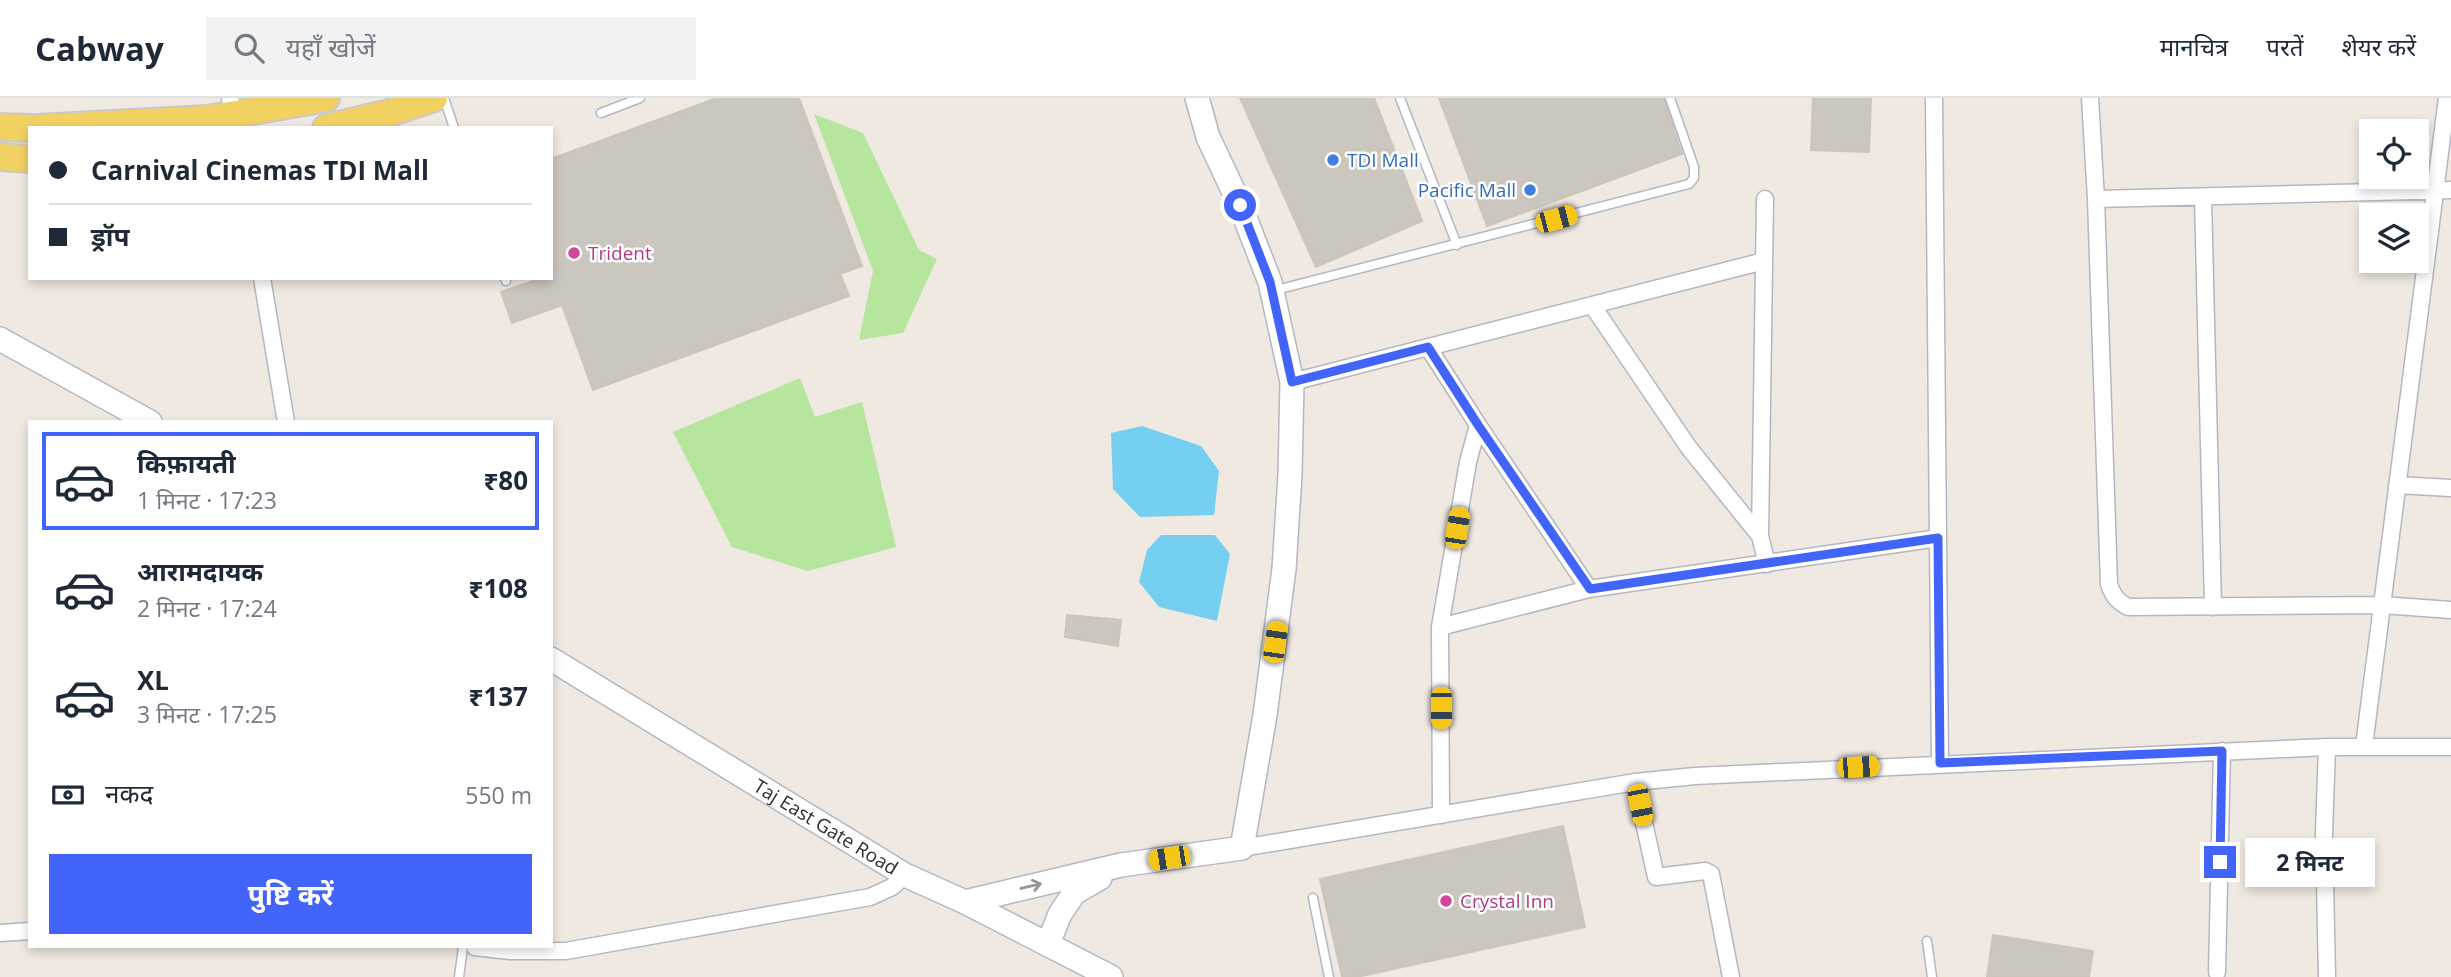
<!DOCTYPE html>
<html lang="hi">
<head>
<meta charset="utf-8">
<style>
  :root { --surface:#fff; --page:#f2f2f3; --text:#1f2937; --muted:#747a83; --line:#e0e1e3; --accent:#4264fb }
  body { margin:0; font-family:"Open Sans","Noto Sans Devanagari",sans-serif; background:var(--page); color:var(--text); height:100vh; display:flex; flex-direction:column; font-size:26px; white-space:nowrap }
  * { box-sizing:border-box; margin:0 }
  p { font-size:23px; color:var(--muted) }
  .icon { flex:none; width:38px; height:38px; fill:none; stroke:currentColor; stroke-width:2; stroke-linecap:round; stroke-linejoin:round }
  .map { position:relative; flex:1; overflow:hidden }
  .panel { position:absolute; left:28px; top:322px; width:525px; height:528px; display:flex; flex-direction:column; background:var(--surface); border-radius:0px; box-shadow:0 4px 10px #0003 }
  .panel>* { flex:none }
  .guide { position:absolute; left:28px; top:28px; width:525px; height:154px; border-radius:0px; box-shadow:0 4px 10px #0003; display:grid; align-content:center; height:154px; padding:0 21px; background:var(--surface) }
  .controls { position:absolute; left:2359px; top:21px; display:grid; gap:14px }
  .controls a { display:grid; place-items:center; width:70px; height:70px; border-radius:0px; background:var(--surface); box-shadow:0 4px 10px #0003; font-size:35px }
  .end { position:absolute; width:32px; height:32px; margin:-16px; border:9px solid #4264fb; background:#fff; box-shadow:0 0 0 4px #fff }
  .from { border-radius:50% }
  .bubble { position:absolute; height:49px; border-radius:0px; background:var(--surface); box-shadow:0 4px 10px #0003; font-size:23px; font-weight:700; line-height:49px; text-align:center }
  .car { position:absolute; width:21px; height:42px; margin:-21px -10px; border-radius:9px; box-shadow:0 0 5px 2px #0007; background:linear-gradient(#f5c518 24%,#345 0 40%,#f5c518 0 76%,#345 0 86%,#f5c518 0) }
  .guide b { display:flex; align-items:center; gap:24px; height:66px; font-size:26px }
  .guide b+b { border-top:2px solid var(--line) }
  .guide i { width:18px; height:18px; background:var(--text) }
  ul { padding:12px 0 0; list-style:none }
  li { display:flex; align-items:center; gap:21px; height:98px; margin:0 14px 10px; padding:0 7px; border:4px solid transparent; border-radius:0px }
  li div { flex:1 }
  li b { display:block; font-size:26px }
  li em { font-style:normal; font-weight:700 }
  li.selected { border-color:var(--accent) }
  li>.icon { width:63px; height:63px; stroke-width:1.5 }
  .pay { display:flex; align-items:center; gap:18px; height:77px; padding:0 21px; font-size:26px }
  .pay p { margin-inline-start:auto }
  .button { display:flex; gap:14px; margin-top:auto; padding:14px 21px }
  .button a { flex:1; height:80px; border-radius:0px; background:var(--accent); color:#fff; font-size:28px; font-weight:700; line-height:80px; text-align:center }
  header { display:flex; align-items:center; gap:42px; box-sizing:border-box; height:98px; padding:0 35px; background:var(--surface); border-bottom:2px solid var(--line) }
  header strong { font-size:33px }
  nav { display:flex; gap:38px; margin-inline-start:auto; font-size:24px }
  .search { width:490px; height:63px; background:var(--page); display:flex; align-items:center; gap:18px; box-sizing:border-box; padding:0 24px; border-radius:0px; color:var(--muted); font-size:26px }
  .map>svg:first-child { display:block }
  .green { fill:#b6e59e }
  .water { fill:#75cff0 }
  .building { fill:#cbc7bf; stroke:#cbc5ba; stroke-width:2 }
  .lines { fill:none; stroke-linecap:round; stroke-linejoin:round }
  .service-casing { stroke:#b4b7c1; stroke-width:11 }
  .minor-casing { stroke:#b4b7c1; stroke-width:19 }
  .secondary-casing { stroke:#b4b7c1; stroke-width:26 }
  .primary-casing { stroke:#c9c9c9; stroke-width:30 }
  .service { stroke:#fff; stroke-width:8 }
  .minor { stroke:#fff; stroke-width:16 }
  .secondary { stroke:#fff; stroke-width:23 }
  .primary { stroke:#f2d163; stroke-width:26 }
  .oneway { stroke:#969696 }
  .route { stroke:#4264fb; stroke-width:9 }
  .shop-dot { fill:#3f7fe0; stroke:#fff; stroke-width:2.5 }
  .hotel-dot { fill:#d1479c; stroke:#fff; stroke-width:2.5 }
  .labels { text-anchor:middle; stroke-width:5; stroke-linejoin:round; paint-order:stroke }
  .shop-label { font-size:19px; fill:#366cbe; stroke:#fff; text-anchor:start }
  .hotel-label { font-size:19px; fill:#b23c85; stroke:#fff; text-anchor:start }
  .street-label { font-size:19px; fill:#2e2e2e; stroke:#fff }
</style>
</head>
<body>
<header>
<strong>Cabway</strong>
<div class="search"><svg class="icon" aria-label="search" viewBox="0 0 24 24"><circle cx="10" cy="10" r="6"/><path d="M15 15l6 6"/></svg>यहाँ खोजें</div>
<nav><a>मानचित्र</a><a>परतें</a><a>शेयर करें</a></nav>
</header>
<div class="map">
<svg width="2451" height="879" viewBox="0 0 2451 879">
  <rect width="100%" height="100%" fill="#efe9e1"/>
  <path class="green" d="M814 16 863 35 919 152 937 161 903 235 859 242 873 173Z
    M800 280 815 319 862 304 896 449 808 473 732 449 673 334Z"/>
  <path class="water" d="M1142 328 1201 348 1219 373 1214 417 1140 419 1113 391 1111 335Z
    M1161 437H1215L1230 456 1217 523 1159 509 1139 484 1147 452Z"/>
  <path class="building" d="M717 0H799L862 168 840 176 849 198 593 292 562 207 512 225 501 194 541 180H551V61Z
    M1240 0H1374L1422 123 1316 169Z
    M1439 0H1664L1682 56 1487 128Z
    M1813 0H1871L1869 54 1811 52Z
    M1067 517 1121 522 1118 548 1065 539Z
    M1563 728 1585 829 1357 879H1342L1320 781Z
    M1993 837 2093 853 2089 879H1987Z"/>
  <g class="lines">
    <defs>
      <path id="service" d="M444 0 454 30
        M1400 0 1457 147
        M601 15 640 0
        M505 180 506 183
        M1276 192 1689 86 1694 80V69L1670 0
        M1313 800 1329 879
        M1927 843 1932 879
        M459 879 463 849"/>
      <path id="minor" d="M230 0 237 30
        M1934 0 1940 665
        M2090 0 2096 101 2109 486C2113 498 2117 503 2128 509L2382 507 2451 512
        M2203 100 2213 509
        M1765 101 1760 438 1767 466
        M2096 101 2451 92
        M262 180 286 324
        M1592 207 1689 350 1760 438
        M1428 249 1478 327 1589 491 1938 440
        M1292 284 1764 163
        M2397 387 2451 390
        M1440 529 1589 491
        M2364 648 2447 0
        M2327 649 2324 736 2327 879
        M1635 684 1656 779 1705 773 1711 776 1731 879
        M1441 717 1440 529 1468 364 1478 327
        M1242 750 1635 684 1695 678 2327 649H2451
        M0 835 30 833
        M475 849 510 853H566L870 799 892 789 905 777
        M2217 874 2222 653"/>
      <g id="secondary">
        <path d="M0 241 150 324"/>
        <path id="s1" d="M551 561 905 777 965 804 1111 879"/>
        <path d="M965 804 1121 767 1242 750 1265 617 1284 471 1290 377 1292 284 1270 184 1240 107 1208 39 1197 0"/>
        <path d="M1048 846 1060 816 1074 795 1100 780"/>
      </g>
      <path id="primary" d="M0 29 30 30
        M37 30 208 21 326 0
        M326 30 389 15 434 0
        M0 59 30 61"/>
    </defs>
    <use href="#service" class="service-casing"/>
    <use href="#minor" class="minor-casing"/>
    <use href="#secondary" class="secondary-casing"/>
    <use href="#primary" class="primary-casing"/>
    <use href="#service" class="service"/>
    <use href="#minor" class="minor"/>
    <use href="#secondary" class="secondary"/>
    <use href="#primary" class="primary"/>
  </g>
  <defs><path id="oneway-shaft" d="M-6 0H5M1.5-3L5.5 0L1.5 3" fill="none" stroke-width="1.6" stroke-linecap="round" stroke-linejoin="round" transform="scale(1.75)"/></defs>
  <use class="oneway" href="#oneway-shaft" transform="translate(1031 788) rotate(-13)"/>
  <g class="lines">
    <path class="route" d="M1240 107 1270 184 1292 284 1428 249 1478 327 1590 491 1938 440 1940 665 2222 653 2220 764"/>
  </g>
  <g class="shop-dot">
    <circle cx="1333" cy="62" r="7"/>
    <circle cx="1530" cy="92" r="7"/>
  </g>
  <g class="hotel-dot">
    <circle cx="574" cy="155" r="7"/>
    <circle cx="1446" cy="803" r="7"/>
  </g>
  <g class="labels">
    <g class="shop-label">
      <text x="1347" y="69">TDI Mall</text>
      <text x="1516" y="99" text-anchor="end">Pacific Mall</text>
    </g>
    <g class="hotel-label">
      <text x="588" y="162">Trident</text>
      <text x="1460" y="810">Crystal Inn</text>
    </g>
    <g class="street-label">
      <text dy="7" stroke="none"><textPath href="#s1" startOffset="322">Taj East Gate Road</textPath></text>
    </g>
  </g>
</svg>
<div class="controls">
<a><svg class="icon" aria-label="locate" viewBox="0 0 24 24"><circle cx="12" cy="12" r="6"/><path d="M12 2v4M12 18v4M2 12h4M18 12h4"/></svg></a>
<a><svg class="icon" aria-label="layers" viewBox="0 0 24 24"><path d="M12 4l9 5-9 5-9-5zM3 14l9 5 9-5"/></svg></a>
</div>
<i class="end from" style="left:1240px;top:107px"></i>
<i class="end" style="left:2220px;top:764px"></i>
<div class="bubble" style="left:2245px;top:740px;width:130px">2 मिनट</div>
<i class="car" style="left:1556px;top:121px;rotate:75deg"></i>
<i class="car" style="left:1457px;top:430px;rotate:9deg"></i>
<i class="car" style="left:1275px;top:544px;rotate:8deg"></i>
<i class="car" style="left:1441px;top:610px;rotate:180deg"></i>
<i class="car" style="left:1858px;top:669px;rotate:87deg"></i>
<i class="car" style="left:1640px;top:707px;rotate:169deg"></i>
<i class="car" style="left:1169px;top:760px;rotate:261deg"></i>
<div class="guide">
<b><i class="from"></i>Carnival Cinemas TDI Mall</b>
<b><i></i>ड्रॉप</b>
</div>
<section class="panel">
<ul>
<li class="selected"><svg class="icon" aria-label="car" viewBox="0 0 24 24"><path d="M5 17H2v-5l4-1 3-4h7l3 4 3 1v5h-3M9 17h6M6 11h13"/><circle cx="7" cy="17" r="2"/><circle cx="17" cy="17" r="2"/></svg><div><b>किफ़ायती</b><p>1 मिनट · 17:23</p></div><em>₹80</em></li>
<li><svg class="icon" aria-label="car" viewBox="0 0 24 24"><path d="M5 17H2v-5l4-1 3-4h7l3 4 3 1v5h-3M9 17h6M6 11h13"/><circle cx="7" cy="17" r="2"/><circle cx="17" cy="17" r="2"/></svg><div><b>आरामदायक</b><p>2 मिनट · 17:24</p></div><em>₹108</em></li>
<li><svg class="icon" aria-label="car" viewBox="0 0 24 24"><path d="M5 17H2v-5l4-1 3-4h7l3 4 3 1v5h-3M9 17h6M6 11h13"/><circle cx="7" cy="17" r="2"/><circle cx="17" cy="17" r="2"/></svg><div><b>XL</b><p>3 मिनट · 17:25</p></div><em>₹137</em></li>
</ul>
<div class="pay"><svg class="icon" aria-label="cash" viewBox="0 0 24 24"><path d="M3 7h18v10H3z"/><circle cx="12" cy="12" r="2"/></svg>नकद<p>550 m</p></div>
<div class="button"><a>पुष्टि करें</a></div>
</section>
</div>
</body>
</html>
